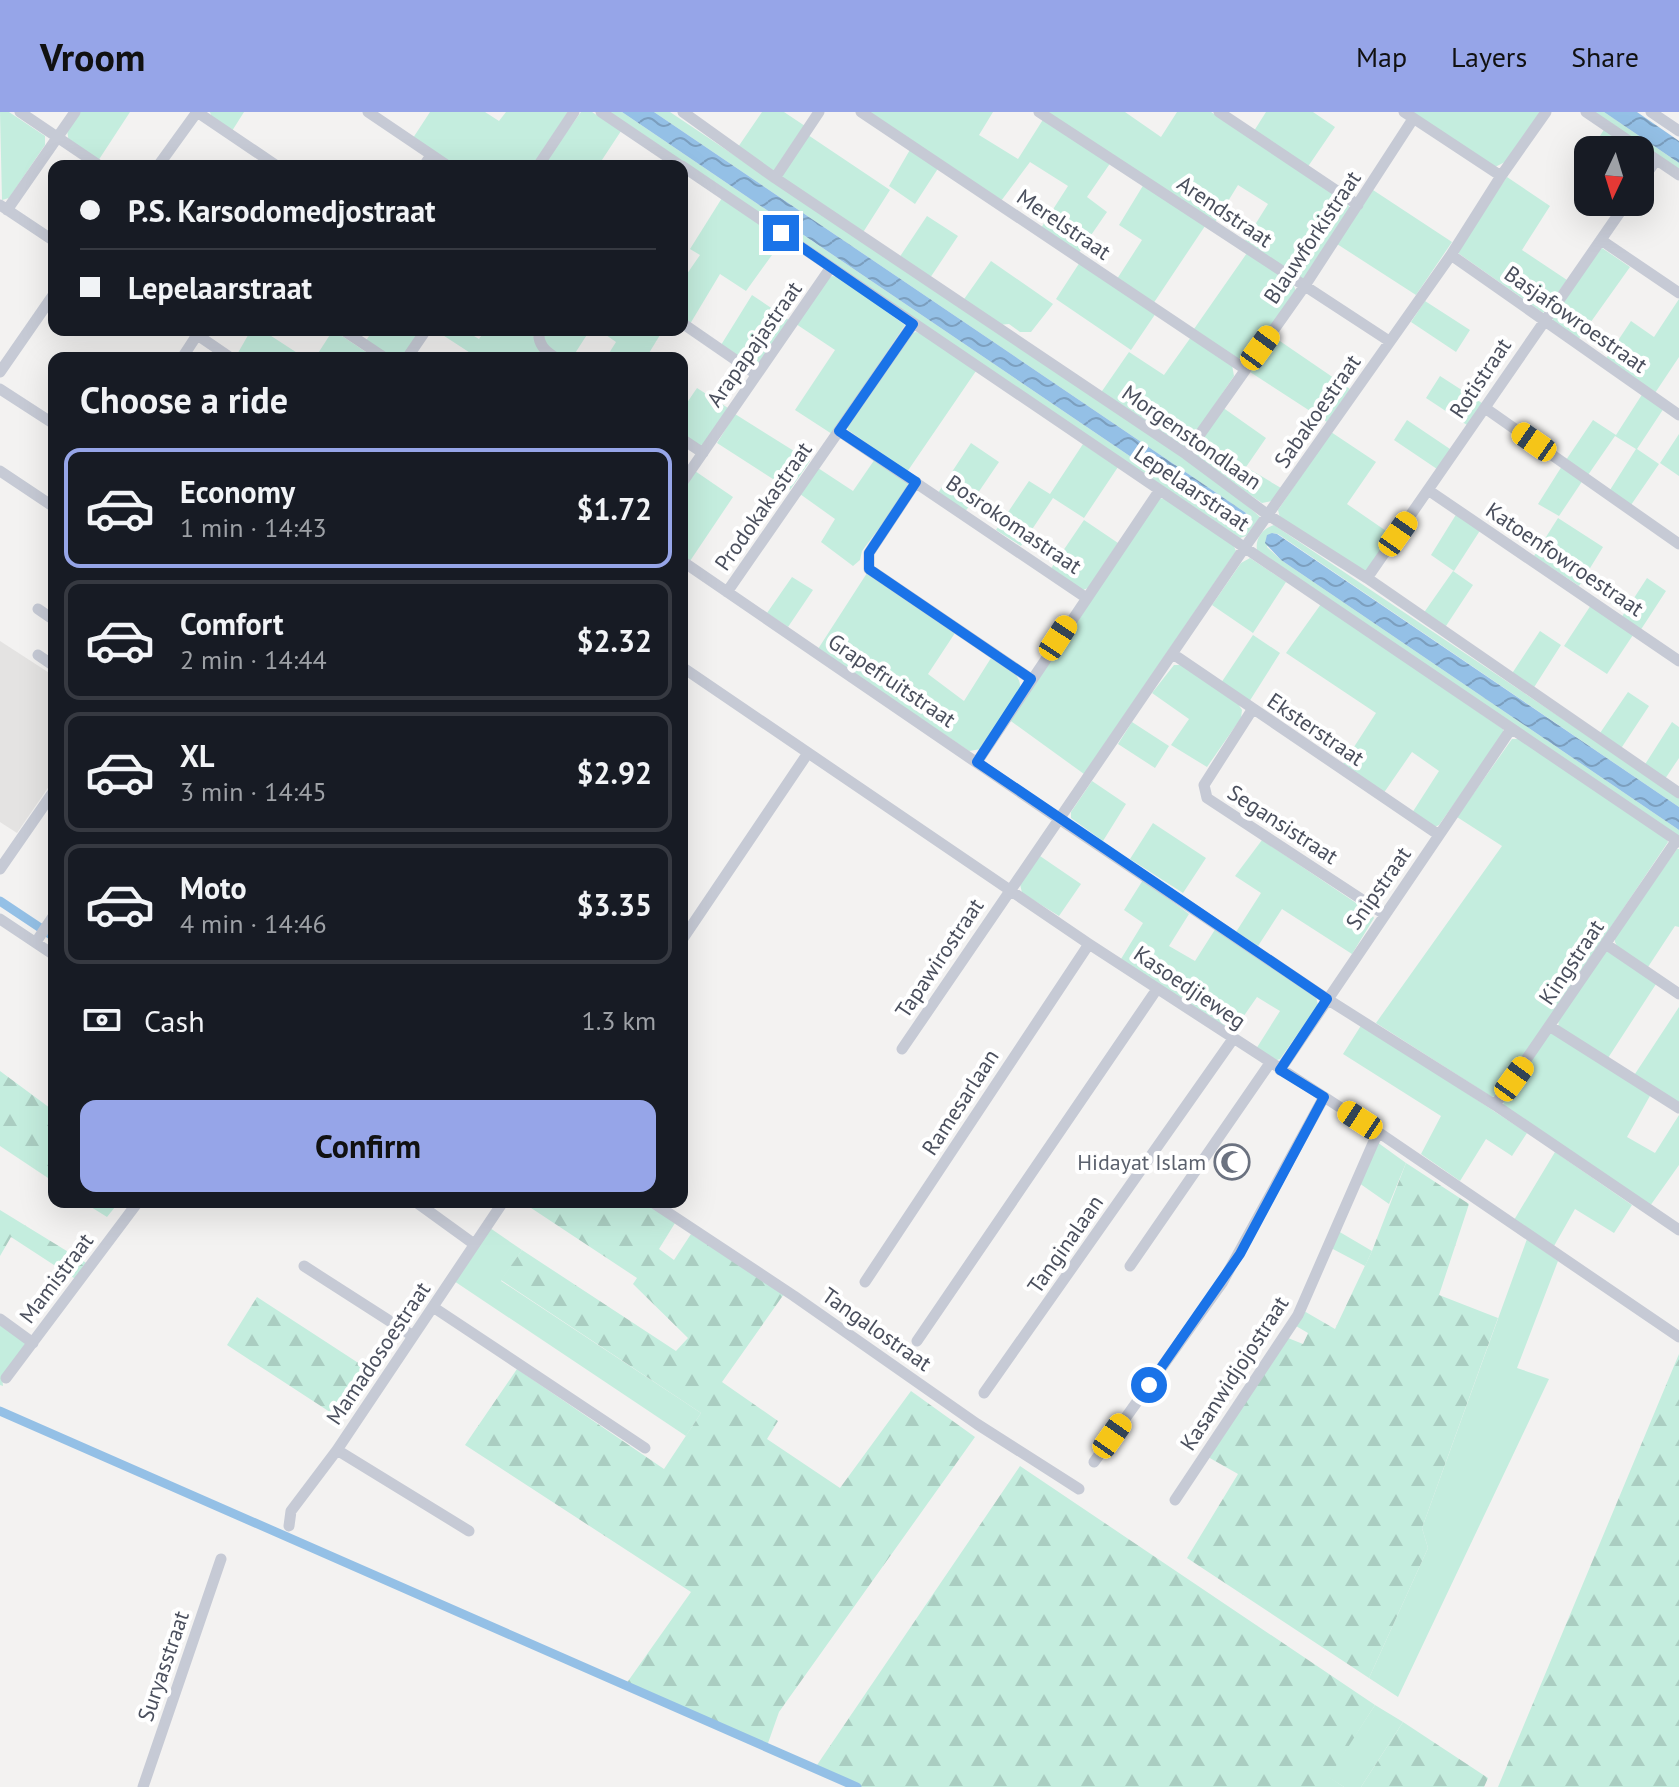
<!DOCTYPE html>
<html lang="en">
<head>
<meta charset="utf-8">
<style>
  :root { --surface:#171b24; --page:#20242c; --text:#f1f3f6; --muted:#9ea1a6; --line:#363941; --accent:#96a5e8 }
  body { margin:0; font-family:"PT Sans",sans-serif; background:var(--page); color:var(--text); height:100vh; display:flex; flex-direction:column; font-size:30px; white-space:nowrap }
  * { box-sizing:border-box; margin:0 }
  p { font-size:26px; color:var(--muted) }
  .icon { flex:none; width:44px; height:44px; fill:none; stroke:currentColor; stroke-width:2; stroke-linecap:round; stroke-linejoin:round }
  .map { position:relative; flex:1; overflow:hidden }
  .details { position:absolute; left:48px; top:240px; width:640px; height:856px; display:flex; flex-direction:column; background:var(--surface); border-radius:16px; box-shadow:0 8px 32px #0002 }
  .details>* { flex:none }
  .banner { position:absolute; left:48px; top:48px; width:640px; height:176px; border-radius:16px; box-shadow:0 8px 32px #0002; display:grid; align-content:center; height:176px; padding:0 32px; background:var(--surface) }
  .needle { width:52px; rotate:184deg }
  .fabs { position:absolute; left:1574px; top:24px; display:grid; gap:16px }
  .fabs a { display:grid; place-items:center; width:80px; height:80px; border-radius:16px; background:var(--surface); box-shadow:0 8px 32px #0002; font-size:40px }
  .end { position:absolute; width:36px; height:36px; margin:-18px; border:10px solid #1a73e8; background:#fff; box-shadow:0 0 0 4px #fff }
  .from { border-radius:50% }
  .car { position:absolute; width:24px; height:48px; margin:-24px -12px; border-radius:10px; box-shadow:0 0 6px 2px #0007; background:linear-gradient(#f5c518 24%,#345 0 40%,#f5c518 0 76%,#345 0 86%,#f5c518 0) }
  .banner b { display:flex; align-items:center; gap:28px; height:76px; font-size:30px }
  .banner b+b { border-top:2px solid var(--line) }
  .banner i { width:20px; height:20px; background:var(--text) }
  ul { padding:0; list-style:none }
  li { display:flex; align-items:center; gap:24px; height:120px; margin:0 16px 12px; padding:0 16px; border:4px solid var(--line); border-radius:16px }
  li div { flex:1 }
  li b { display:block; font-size:30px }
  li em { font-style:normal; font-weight:600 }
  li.current { border-color:var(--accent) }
  li>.icon { width:72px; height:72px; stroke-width:1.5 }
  h2 { padding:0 32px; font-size:36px; line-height:96px }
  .pay { display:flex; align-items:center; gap:20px; height:88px; padding:0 32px; font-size:30px }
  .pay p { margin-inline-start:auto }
  .primary-button { display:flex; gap:16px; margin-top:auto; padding:16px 32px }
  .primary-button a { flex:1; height:92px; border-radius:16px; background:var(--accent); color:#111; font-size:32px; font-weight:600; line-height:92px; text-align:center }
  header { display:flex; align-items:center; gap:48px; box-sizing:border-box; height:112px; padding:0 40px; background:var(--accent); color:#111 }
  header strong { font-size:38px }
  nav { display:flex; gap:44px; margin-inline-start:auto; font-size:28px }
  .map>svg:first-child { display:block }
  .education { fill:#e4e3e2 }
  .grass { fill:#c4edde }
  .forest { fill:url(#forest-firs) }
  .water { fill:url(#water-waves) }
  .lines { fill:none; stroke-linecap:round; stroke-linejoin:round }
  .canal { stroke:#94c0e6; stroke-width:9 }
  .minor { stroke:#c6cad5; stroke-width:11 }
  .route { stroke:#1a73e8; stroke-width:10 }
  .labels { text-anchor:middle; stroke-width:8; stroke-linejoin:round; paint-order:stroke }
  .street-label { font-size:22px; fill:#4a4f5d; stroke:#fff }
  .worship-label { font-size:22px; fill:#5b616d; stroke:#fff; text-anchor:end }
</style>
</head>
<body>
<header>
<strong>Vroom</strong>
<nav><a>Map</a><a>Layers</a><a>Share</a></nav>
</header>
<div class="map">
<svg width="1679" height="1675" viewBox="0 0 1679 1675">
  <defs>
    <pattern id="forest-firs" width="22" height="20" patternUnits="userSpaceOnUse" patternTransform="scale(2)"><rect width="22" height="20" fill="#c4edde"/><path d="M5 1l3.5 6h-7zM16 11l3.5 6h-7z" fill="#aacdc1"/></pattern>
    <pattern id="water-waves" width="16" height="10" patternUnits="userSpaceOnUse" patternTransform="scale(2)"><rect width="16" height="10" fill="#94c0e6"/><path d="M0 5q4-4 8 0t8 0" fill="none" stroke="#7b9ebe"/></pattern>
  </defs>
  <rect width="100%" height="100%" fill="#f3f2f1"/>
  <path class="education" d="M0 529 54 564V667L17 721 0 710Z"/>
  <path class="grass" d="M0 0H9L45 24V33L9 86 2 88Z
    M80 0H130L98 49 69 31 67 18Z
    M210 0H244L232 19 212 6Z
    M430 0H485L499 9 506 0H568L533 54H456L413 26Z
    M581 0H592L621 19 598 54H542Z
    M607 0H622L1236 416 1242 417 1250 406 1246 401 654 0H670L1223 372 1260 405 1246 424 1240 426Z
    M762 0H784L805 14 777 58 771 59 736 38Z
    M866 0H993L979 23 1018 47 1044 6 1111 50 1087 85 1107 100 1078 142 1041 116 1068 74 1030 50 1001 89Z
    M1045 0H1125L1161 25 1177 0H1211L1345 88 1350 96 1303 167 1243 132 1268 92 1238 73 1214 112Z
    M1266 0H1313L1335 15 1307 56 1254 19Z
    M1409 0H1540L1505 50 1495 55Z
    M1593 0H1604L1679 51V59Z
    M1605 16 1636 38H1591Z
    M808 23 890 78 862 122 784 69 782 64Z
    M911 36 939 55 915 92 889 74Z
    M1507 65 1550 94 1522 138 1567 168 1543 201 1458 141 1460 132Z
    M1144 72 1205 114 1153 192 1117 167 1142 128 1119 113Z
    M1373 78 1452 130 1416 183 1337 132Z
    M722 86 778 124 772 143 746 179 720 162 690 212 682 207V169L700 143 690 137Z
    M927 104 958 124 930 166 899 146Z
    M1602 136 1630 155 1578 228 1553 209 1552 205 1598 138Z
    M1247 141 1293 171 1296 180 1248 247 1236 246 1194 217Z
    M991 149 1053 192 1031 220H1020L1009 212 998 213 962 190Z
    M1080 150 1156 201 1131 238 1056 187Z
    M832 164 839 165 905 213 832 322 795 298 835 238 796 212 825 168Z
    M752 183 789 208 760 250 753 253 721 233Z
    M1679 187V245L1655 281 1605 248 1631 209 1654 225Z
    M1425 189 1470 218 1456 240 1411 210Z
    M251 218H262L305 246H235Z
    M333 218 375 246H315Z
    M373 218H421L403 244 391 246 365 230Z
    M435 218H464L479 227 485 218H535L533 223 539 237 552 246H478Z
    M543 218H590L572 246C559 246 549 239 542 229Z
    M599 218H663L646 246H606L616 230Z
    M916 220 920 221 976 259 907 360 848 318 847 314 910 222Z
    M1191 225 1232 253 1234 264 1187 334 1180 335 1100 282 1129 240 1164 263Z
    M1274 225 1350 277 1327 310 1250 260Z
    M1440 264 1485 293 1470 315 1426 286Z
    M697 276 728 296 705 332 697 334 682 324V298Z
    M1643 281 1664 296 1637 337 1659 352 1631 393 1610 378 1636 337 1615 324 1588 363 1566 348 1593 308 1616 323Z
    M1222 295 1266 326 1246 355 1281 376 1272 389 1262 391 1195 345 1193 339Z
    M735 302 810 349 790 378 717 331Z
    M1407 308 1450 337 1437 357 1394 328Z
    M1331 320 1376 350 1347 392 1392 423 1367 459 1362 460 1280 406 1278 398Z
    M1679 322V364L1660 351Z
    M971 331 999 350 965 400 938 381Z
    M1083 332 1118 355 1084 406 1053 386 1021 434 996 418 1029 369 1050 382Z
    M875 347 908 371 907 379 862 439 860 448 853 454 821 430 835 407 800 382 818 356 853 379Z
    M1562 354 1583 368 1559 404 1538 392Z
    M695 359 733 385 690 449 682 444V377Z
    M1160 386 1168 388 1233 432 1236 439 1084 662 1008 607Z
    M1457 401 1481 417 1454 459 1431 443Z
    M1558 406 1603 435 1579 474 1534 444Z
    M1084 408 1118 431 1088 476 1083 478 1050 458Z
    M1274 413 1679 685V695L1278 422 1272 421 1267 435 1281 448 1679 718V727L1257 438C1255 426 1263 416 1274 413Z
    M1250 446 1286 470 1253 521 1212 493 1241 451Z
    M1453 459 1473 473 1444 517 1423 502Z
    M867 461 955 521 928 562 964 589 991 546C1003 554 1022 560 1020 577L981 637 969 639 818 537Z
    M792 465 813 478 788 515 767 501Z
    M1647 466 1666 479 1640 519 1621 506Z
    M1321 492 1503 617V623L1439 713 1433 716 1412 701 1439 659 1412 640 1383 682 1341 655 1376 601 1286 541Z
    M1591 493 1633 523 1607 562 1564 534Z
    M1540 519 1561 533 1533 577 1511 563Z
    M1253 523 1280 541 1249 590 1221 571Z
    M1174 553H1181L1238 592 1242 598 1241 606 1207 655 1171 633 1189 607 1152 581Z
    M1628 580 1649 594 1620 638 1598 624Z
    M1132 610 1169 634 1155 656 1118 632Z
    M1672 610 1679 615V646L1665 667 1644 654Z
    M1512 627H1519L1666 725 1668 730 1498 983 1492 985 1376 911 1502 734 1457 705Z
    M1092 669 1126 692 1103 729 1071 706V700Z
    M1153 711 1206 746 1183 781 1130 747Z
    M1262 728 1371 801 1374 806 1352 842 1282 797 1258 834 1236 820 1261 781 1235 764Z
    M1677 737H1679V815L1675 814 1648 855 1618 836 1615 830V825Z
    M1040 744 1081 772 1059 804 1022 781 1020 772Z
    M1143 768 1189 802 1169 834 1195 849 1216 816 1316 885 1318 893 1280 947 1274 949 1256 937 1280 899 1257 885 1232 921 1121 847 1143 811 1124 798Z
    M1607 839 1658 869 1608 946 1559 916 1558 907 1602 843Z
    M1679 895V995L1633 965Z
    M1362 912 1527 1021 1512 1044 1486 1027 1460 1069 1421 1042 1441 1004 1343 942Z
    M1550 921H1555L1651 982 1627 1025 1655 1041 1679 1003V1053L1650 1094 1504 994 1503 989Z
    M1377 1030 1406 1051 1389 1092 1359 1071Z
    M1555 1040 1632 1093 1614 1121 1575 1097 1554 1134 1514 1108Z
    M490 1116 522 1138 501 1169 701 1301 686 1324 454 1169Z
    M1338 1119 1372 1139 1365 1154 1331 1136Z
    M1527 1127 1558 1149 1517 1256 1549 1267 1398 1585 1369 1566 1428 1436 1422 1416Z
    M0 1213 29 1232 2 1264 3 1274 0 1273Z
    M1375 1593 1403 1610 1361 1675H1344L1328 1665Z"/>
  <path class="forest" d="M0 959 54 999V1070L0 1034Z
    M1406 1051 1469 1092 1439 1183 1498 1206 1422 1416 1428 1436 1369 1566 1187 1446 1238 1362 1208 1345 1288 1226 1303 1232 1308 1221 1296 1214 1304 1199 1335 1217 1372 1139Z
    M83 1090H119L107 1105Z
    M522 1090H645L675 1111 659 1137 674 1148 691 1122 784 1182 722 1270 778 1309 767 1327 840 1376 911 1279 975 1325 779 1600 767 1634 626 1572 691 1480 465 1333 517 1257 664 1357 701 1301 501 1168 522 1138 676 1239 688 1226 633 1172 637 1166Z
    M0 1098 88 1152 77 1168 11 1125 0 1144Z
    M257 1185 363 1254 333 1302 227 1233Z
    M1679 1242V1675H1498Z
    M1020 1354 1375 1593 1329 1665 1344 1675H857L815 1656Z
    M1403 1610 1488 1666 1484 1675H1361Z"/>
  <path class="water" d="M622 0H654L1246 401 1249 410 1242 417 1236 416Z
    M1604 0H1637L1679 29V51Z
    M1272 421 1277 422 1679 695V718L1281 448 1265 431 1267 423Z"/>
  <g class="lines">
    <path class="canal" d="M0 789 54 825
      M0 1299 857 1675"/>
    <path class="minor" d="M20 0 100 54
      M368 0 448 54
      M601 0 681 54
      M683 0 775 66 1186 342 1268 403 1367 466 1679 681
      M861 0 1245 257
      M1039 0 1389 229
      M1219 0 1358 93
      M1404 0 1501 64
      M1586 0 1679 63
      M1651 0 1679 19
      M158 54 197 0 277 54
      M424 54 431 43
      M538 54 574 0
      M682 54 1679 730
      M775 66 819 0
      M1640 71 1656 48
      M0 93 54 129
      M7 98 75 0
      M1601 128 1679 181
      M1451 143 1679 303
      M682 211 756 262
      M190 218 231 246
      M343 218 385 246
      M539 218C537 232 545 239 556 246
      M182 246 197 223
      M407 246 426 218
      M0 260 54 182
      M0 277 54 312
      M1485 296 1679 432
      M839 319 1085 485
      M682 327 703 341
      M1186 342 1304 175 1413 7
      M0 359 54 395
      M916 370 869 441V457L1031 567
      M682 371 831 155
      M1428 378 1679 549
      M682 449 1059 707 1327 887 1495 993 1679 1118
      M1367 466 1627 90
      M727 480 913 212
      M38 497 54 508
      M1173 542 1439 723
      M38 543 54 554
      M682 555 1089 832 1378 1020 1679 1225
      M1252 598 1204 673 1207 686 1384 802
      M977 650 1159 379
      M0 757 54 679
      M0 807 54 843
      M682 828 808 641
      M36 830 54 803
      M1607 833 1679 882
      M1551 915 1679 996
      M902 937 1245 435 1451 143 1501 64 1546 0
      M1280 958 1511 617
      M1495 993 1676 729
      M416 1090 474 1132
      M652 1090 794 1184 977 1312 1079 1377
      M304 1154 413 1224
      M1130 1154 1270 951
      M865 1170 1089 832
      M433 1195 645 1336
      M0 1207 33 1231
      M917 1229 1157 877
      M6 1266 138 1090
      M984 1281 1233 927
      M337 1338 469 1419
      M1094 1350 1222 1171 1324 985
      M1175 1388 1298 1203 1378 1020
      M289 1414 291 1399 337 1338 503 1090
      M143 1675 221 1447"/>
  </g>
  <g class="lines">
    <path class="route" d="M781 121 913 212 839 319 916 370 869 441V457L1031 567 977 650 1327 887 1280 958 1324 985 1240 1142 1149 1273"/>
  </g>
  <defs>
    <symbol id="mosque-ring" viewBox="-11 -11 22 22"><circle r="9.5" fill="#fff" stroke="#6b7280" stroke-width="1.5"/><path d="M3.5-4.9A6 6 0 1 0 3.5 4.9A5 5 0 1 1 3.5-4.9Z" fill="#6b7280"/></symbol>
  </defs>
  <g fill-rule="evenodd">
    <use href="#mosque-ring" x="1212" y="1030" width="40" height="40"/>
  </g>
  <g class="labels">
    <g class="street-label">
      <text transform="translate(1225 99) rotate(34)" y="8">Arendstraat</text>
      <text transform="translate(1064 112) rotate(34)" y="8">Merelstraat</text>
      <text transform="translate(1312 125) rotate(-56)" y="8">Blauwforkistraat</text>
      <text transform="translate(1576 207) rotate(35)" y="8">Basjafowroestraat</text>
      <text transform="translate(754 232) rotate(-55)" y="8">Arapapajastraat</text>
      <text transform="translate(1480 266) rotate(-56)" y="8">Rotistraat</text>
      <text transform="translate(1317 299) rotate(-55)" y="8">Sabakoestraat</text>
      <text transform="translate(1192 325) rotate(35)" y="8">Morgenstondlaan</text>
      <text transform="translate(1192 376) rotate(34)" y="8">Lepelaarstraat</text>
      <text transform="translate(763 394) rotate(-55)" y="8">Prodokakastraat</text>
      <text transform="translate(1014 412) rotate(34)" y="8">Bosrokomastraat</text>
      <text transform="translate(1565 447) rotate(34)" y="8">Katoenfowroestraat</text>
      <text transform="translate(892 568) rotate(34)" y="8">Grapefruitstraat</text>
      <text transform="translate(1316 617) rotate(34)" y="8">Eksterstraat</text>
      <text transform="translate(1283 712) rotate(33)" y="8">Segansistraat</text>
      <text transform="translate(1378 776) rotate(-55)" y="8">Snipstraat</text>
      <text transform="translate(939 846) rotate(-56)" y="8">Tapawirostraat</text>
      <text transform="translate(1571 850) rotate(-56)" y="8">Kingstraat</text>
      <text transform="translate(1190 875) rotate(34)" y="8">Kasoedjieweg</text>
      <text transform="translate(960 990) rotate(-57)" y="8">Ramesarlaan</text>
      <text transform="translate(1065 1132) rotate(-55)" y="8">Tanginalaan</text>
      <text transform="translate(56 1166) rotate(-53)" y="8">Mamistraat</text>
      <text transform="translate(877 1217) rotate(35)" y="8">Tangalostraat</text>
      <text transform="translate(378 1241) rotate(-56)" y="8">Mamadosoestraat</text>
      <text transform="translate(1234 1261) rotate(-57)" y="8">Kasanwidjojostraat</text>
      <text transform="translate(163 1554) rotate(-71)" y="8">Suryasstraat</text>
    </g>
    <g class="worship-label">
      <text x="1206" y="1058">Hidayat Islam</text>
    </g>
  </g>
</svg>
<div class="fabs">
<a><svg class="needle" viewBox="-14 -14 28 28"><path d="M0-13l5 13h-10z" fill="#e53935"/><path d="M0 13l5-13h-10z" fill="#9ea1a6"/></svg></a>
</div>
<i class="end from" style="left:1149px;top:1273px"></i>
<i class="end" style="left:781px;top:121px"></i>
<i class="car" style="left:1260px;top:236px;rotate:36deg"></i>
<i class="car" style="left:1534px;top:330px;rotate:305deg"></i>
<i class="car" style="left:1398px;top:422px;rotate:35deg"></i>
<i class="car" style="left:1058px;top:526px;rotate:33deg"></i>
<i class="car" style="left:1514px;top:967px;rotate:36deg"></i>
<i class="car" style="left:1360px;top:1008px;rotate:303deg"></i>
<i class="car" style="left:1112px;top:1324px;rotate:35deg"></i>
<div class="banner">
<b><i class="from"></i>P.S. Karsodomedjostraat</b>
<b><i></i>Lepelaarstraat</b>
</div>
<section class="details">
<h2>Choose a ride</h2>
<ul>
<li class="current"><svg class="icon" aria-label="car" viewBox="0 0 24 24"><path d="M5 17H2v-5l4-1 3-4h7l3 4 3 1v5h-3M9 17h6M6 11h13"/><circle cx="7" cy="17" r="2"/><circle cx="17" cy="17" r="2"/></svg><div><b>Economy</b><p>1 min · 14:43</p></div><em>$1.72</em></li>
<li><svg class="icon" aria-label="car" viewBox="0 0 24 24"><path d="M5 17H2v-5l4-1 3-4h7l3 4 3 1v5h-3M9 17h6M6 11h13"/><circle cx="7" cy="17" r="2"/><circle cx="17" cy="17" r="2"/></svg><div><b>Comfort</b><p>2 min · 14:44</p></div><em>$2.32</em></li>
<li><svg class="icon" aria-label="car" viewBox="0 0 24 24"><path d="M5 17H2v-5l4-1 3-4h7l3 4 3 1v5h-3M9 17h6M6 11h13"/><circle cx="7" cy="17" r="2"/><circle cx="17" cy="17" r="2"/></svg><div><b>XL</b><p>3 min · 14:45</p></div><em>$2.92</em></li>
<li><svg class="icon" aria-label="car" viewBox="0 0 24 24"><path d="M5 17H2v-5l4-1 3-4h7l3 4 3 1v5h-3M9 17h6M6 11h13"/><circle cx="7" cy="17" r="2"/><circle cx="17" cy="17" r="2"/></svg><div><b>Moto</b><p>4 min · 14:46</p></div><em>$3.35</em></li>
</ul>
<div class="pay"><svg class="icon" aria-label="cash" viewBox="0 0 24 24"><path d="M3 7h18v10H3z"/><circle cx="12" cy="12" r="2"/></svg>Cash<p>1.3 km</p></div>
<div class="primary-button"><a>Confirm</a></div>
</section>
</div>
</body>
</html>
